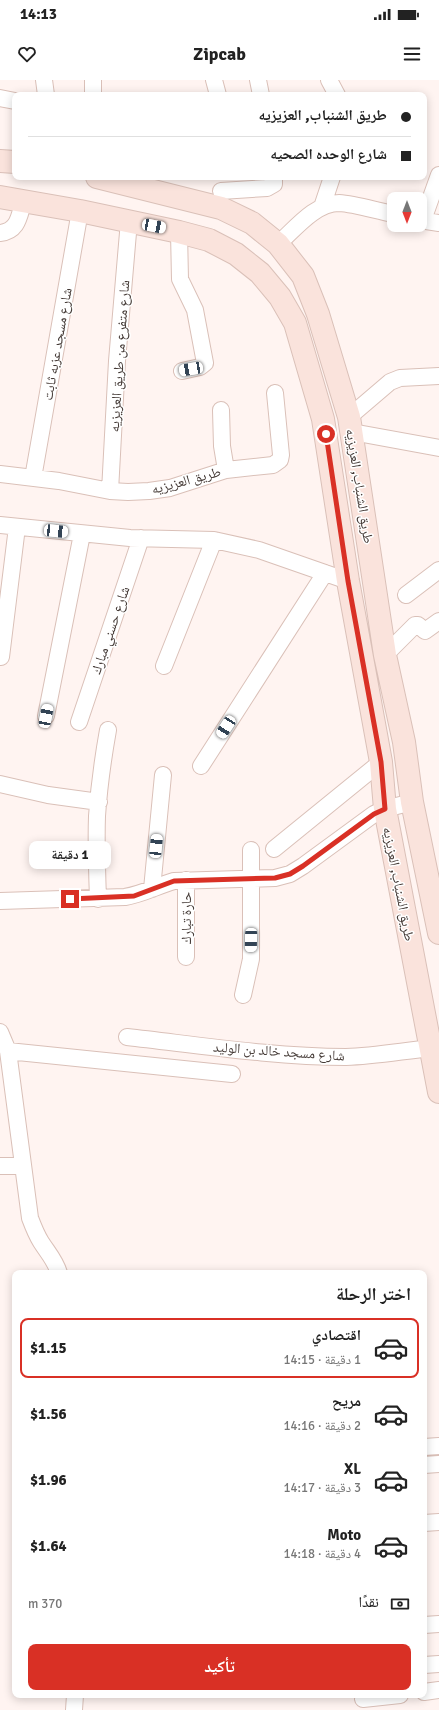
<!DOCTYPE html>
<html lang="ar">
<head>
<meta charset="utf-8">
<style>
  :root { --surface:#fff; --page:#f2f2f2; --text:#222; --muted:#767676; --line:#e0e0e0; --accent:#d93025 }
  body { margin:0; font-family:Signika,"Noto Naskh Arabic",sans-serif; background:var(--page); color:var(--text); direction:rtl; height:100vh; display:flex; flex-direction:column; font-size:15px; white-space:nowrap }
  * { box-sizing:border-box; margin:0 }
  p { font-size:13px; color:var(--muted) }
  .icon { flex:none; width:22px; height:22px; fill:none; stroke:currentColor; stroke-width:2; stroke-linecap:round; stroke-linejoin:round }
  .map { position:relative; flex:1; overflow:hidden; direction:ltr }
  .drawer { position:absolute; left:12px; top:1190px; width:415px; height:428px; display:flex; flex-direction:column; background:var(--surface); border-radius:8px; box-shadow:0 2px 10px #0003; direction:rtl }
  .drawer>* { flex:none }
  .hud { position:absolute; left:12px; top:12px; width:415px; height:88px; border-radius:8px; box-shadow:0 2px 10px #0003; direction:rtl; display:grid; align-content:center; height:88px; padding:0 16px; background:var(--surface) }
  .needle { width:26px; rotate:180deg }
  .tools { position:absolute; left:387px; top:112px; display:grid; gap:8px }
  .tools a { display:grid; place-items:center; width:40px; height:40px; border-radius:8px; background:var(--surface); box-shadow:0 2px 10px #0003; font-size:20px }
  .end { position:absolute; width:18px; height:18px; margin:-9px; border:5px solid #d93025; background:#fff; box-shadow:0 0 0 2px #fff }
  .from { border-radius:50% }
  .bubble { position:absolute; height:28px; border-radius:8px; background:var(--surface); box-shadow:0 2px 10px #0003; font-size:13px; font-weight:800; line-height:28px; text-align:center; direction:rtl }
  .car { position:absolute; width:12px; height:24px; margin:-12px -6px; border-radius:5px; box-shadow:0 0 3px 1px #0007; background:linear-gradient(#fff 24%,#345 0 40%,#fff 0 76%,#345 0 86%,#fff 0) }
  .hud b { display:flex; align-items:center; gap:14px; height:38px; font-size:15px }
  .hud b+b { border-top:1px solid var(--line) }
  .hud i { width:10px; height:10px; background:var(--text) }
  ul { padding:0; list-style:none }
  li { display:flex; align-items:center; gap:12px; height:60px; margin:0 8px 6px; padding:0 8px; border:2px solid transparent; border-radius:8px }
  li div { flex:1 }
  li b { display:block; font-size:15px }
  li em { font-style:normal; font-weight:800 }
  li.active { border-color:var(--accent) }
  li>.icon { width:36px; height:36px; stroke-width:1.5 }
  h2 { padding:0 16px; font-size:18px; line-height:48px }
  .pay { display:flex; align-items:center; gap:10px; height:44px; padding:0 16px; font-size:15px }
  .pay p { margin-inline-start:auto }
  .action { display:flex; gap:8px; margin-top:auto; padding:8px 16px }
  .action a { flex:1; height:46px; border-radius:8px; background:var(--accent); color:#fff; font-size:16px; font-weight:800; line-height:46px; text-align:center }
  .status { display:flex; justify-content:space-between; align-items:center; height:28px; padding:0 20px; background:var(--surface); direction:ltr }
  .status svg { height:11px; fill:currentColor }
  header { display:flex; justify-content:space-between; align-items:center; height:52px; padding:0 16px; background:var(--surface); font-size:18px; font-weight:800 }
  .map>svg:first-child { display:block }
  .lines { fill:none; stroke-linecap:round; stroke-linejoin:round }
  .street-casing { stroke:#dac0b8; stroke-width:18 }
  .secondary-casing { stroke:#dac0b8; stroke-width:24 }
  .street { stroke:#fff; stroke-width:16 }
  .secondary { stroke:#fae3dc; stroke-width:22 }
  .route { stroke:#d93025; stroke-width:5 }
  .labels { text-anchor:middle; stroke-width:3; stroke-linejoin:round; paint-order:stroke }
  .street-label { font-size:14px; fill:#443a36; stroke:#fff }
</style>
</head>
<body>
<div class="status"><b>14:13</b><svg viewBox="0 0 49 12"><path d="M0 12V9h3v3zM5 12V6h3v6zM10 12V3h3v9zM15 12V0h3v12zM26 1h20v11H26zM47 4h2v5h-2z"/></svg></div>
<header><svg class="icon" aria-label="menu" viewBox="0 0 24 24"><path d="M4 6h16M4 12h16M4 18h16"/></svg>Zipcab<svg class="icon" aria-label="heart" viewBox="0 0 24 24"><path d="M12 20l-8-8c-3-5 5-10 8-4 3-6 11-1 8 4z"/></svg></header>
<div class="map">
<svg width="439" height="1630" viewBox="0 0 439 1630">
  <rect width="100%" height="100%" fill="#fff4f1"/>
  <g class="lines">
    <defs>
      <path id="street" d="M44 0 46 15
        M214 0 218 15
        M258 0 261 15
        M329 0 337 15
        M93 15V0
        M0 18 15 21
        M221 111 267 108 274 104V97
        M322 127 332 97
        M420 140 439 143
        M423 140 439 95
        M179 152 180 199 195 230 205 283 200 287 182 291
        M0 153C19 151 19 135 24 120
        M278 164C295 149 315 123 339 123 356 124 377 131 394 134
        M221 330 222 366 226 390
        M349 337 390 302 400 298 439 296
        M352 352 439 368
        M0 394 59 401 110 411 128 412 149 411 170 408 226 390 273 385 280 380 281 375 275 313
        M33 398 80 131
        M110 411 117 281 129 141
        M0 445 130 458 214 460 259 470 348 501
        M406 515 439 490
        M385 575 415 545H418L425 551 439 541
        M1 577 17 447
        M164 586 214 460
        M46 636 82 454
        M79 642 141 458
        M201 686 325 493
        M0 704 48 715 99 722
        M274 769 381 682
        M152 809 163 695
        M98 819C97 791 96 763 97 736 99 707 103 678 108 650
        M0 821 125 817C143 814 157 806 174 801L275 798 290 794 303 786 374 734 385 729 412 722
        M186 877V800
        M243 915 251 879V770
        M0 952 8 971 30 1138C33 1146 36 1154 41 1162 48 1173 55 1180 59 1193
        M127 957C198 965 275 977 346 977 374 976 402 971 431 968
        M8 971 232 994
        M0 1086H23
        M424 1367 439 1366
        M424 1385 439 1384
        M424 1443 439 1442
        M424 1545 439 1544
        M424 1585 439 1584
        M424 1612 439 1610
        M363 1619 400 1615
        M74 1630 75 1615"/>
      <path id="secondary" d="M0 81 15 82
        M97 97 221 128 252 143 278 164 303 196 318 234 349 337 385 575 404 662 412 722 439 853
        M0 117 80 131 179 152 209 160 236 174 260 193 280 217 295 243 323 339 348 501 381 682 385 729 439 1012"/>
    </defs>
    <use href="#street" class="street-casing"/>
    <use href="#secondary" class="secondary-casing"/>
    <use href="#street" class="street"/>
    <use href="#secondary" class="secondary"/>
  </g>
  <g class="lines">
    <path class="route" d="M70 819 134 816 174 801 275 798 290 794 303 786 374 734 385 729 381 682 348 501 326 354"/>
  </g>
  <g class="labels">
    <g class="street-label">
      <text transform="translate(57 264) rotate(-80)" y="5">شارع مسجد عزبه ثابت</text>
      <text transform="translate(119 276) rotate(-86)" y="5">شارع متفرع من طريق العزيزيه</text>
      <text transform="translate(186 400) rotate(-15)" y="5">طريق العزيزيه</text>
      <text transform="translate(360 406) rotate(81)" y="5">طريق الشنباب, العزيزيه</text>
      <text transform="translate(110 550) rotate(-71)" y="5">شارع حسني مبارك</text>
      <text transform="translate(399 804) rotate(79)" y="5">طريق الشنباب, العزيزيه</text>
      <text transform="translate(186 838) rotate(-90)" y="5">حارة تبارك</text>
      <text transform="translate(279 971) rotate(4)" y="5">شارع مسجد خالد بن الوليد</text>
    </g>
  </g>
</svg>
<div class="tools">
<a><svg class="needle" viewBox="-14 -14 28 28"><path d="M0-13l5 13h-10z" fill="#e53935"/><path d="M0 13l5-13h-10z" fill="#767676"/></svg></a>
</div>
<i class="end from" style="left:326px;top:354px"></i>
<i class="end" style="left:70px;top:819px"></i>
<div class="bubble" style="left:29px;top:761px;width:82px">1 دقيقة</div>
<i class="car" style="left:154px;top:146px;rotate:101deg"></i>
<i class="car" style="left:191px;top:289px;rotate:260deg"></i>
<i class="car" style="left:56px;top:451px;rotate:96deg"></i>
<i class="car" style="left:46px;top:636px;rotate:11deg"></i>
<i class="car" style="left:226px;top:647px;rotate:213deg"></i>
<i class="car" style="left:156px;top:766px;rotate:6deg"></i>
<i class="car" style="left:251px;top:860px;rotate:181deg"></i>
<div class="hud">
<b><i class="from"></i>طريق الشنباب, العزيزيه</b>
<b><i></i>شارع الوحده الصحيه</b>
</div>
<section class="drawer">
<h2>اختر الرحلة</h2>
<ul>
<li class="active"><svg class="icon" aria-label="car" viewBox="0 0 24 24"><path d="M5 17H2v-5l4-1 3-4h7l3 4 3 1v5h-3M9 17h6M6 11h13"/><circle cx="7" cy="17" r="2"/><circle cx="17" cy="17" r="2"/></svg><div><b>اقتصادي</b><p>1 دقيقة · 14:15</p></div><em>$1.15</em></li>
<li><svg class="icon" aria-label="car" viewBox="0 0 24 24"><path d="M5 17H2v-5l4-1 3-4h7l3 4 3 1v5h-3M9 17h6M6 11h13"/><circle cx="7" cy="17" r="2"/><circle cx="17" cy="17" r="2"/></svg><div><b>مريح</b><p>2 دقيقة · 14:16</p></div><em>$1.56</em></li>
<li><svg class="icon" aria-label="car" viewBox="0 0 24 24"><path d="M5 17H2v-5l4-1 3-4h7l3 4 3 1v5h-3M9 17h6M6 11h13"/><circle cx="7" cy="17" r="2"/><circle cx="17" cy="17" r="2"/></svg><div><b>XL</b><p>3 دقيقة · 14:17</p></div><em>$1.96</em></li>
<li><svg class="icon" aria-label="car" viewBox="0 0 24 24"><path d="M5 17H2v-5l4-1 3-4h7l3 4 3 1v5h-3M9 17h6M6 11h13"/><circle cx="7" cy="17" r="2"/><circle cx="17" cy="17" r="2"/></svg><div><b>Moto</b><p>4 دقيقة · 14:18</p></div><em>$1.64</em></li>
</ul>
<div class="pay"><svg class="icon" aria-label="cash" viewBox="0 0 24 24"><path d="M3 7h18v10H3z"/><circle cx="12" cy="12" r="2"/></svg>نقدًا<p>370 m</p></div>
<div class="action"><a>تأكيد</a></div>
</section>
</div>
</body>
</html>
